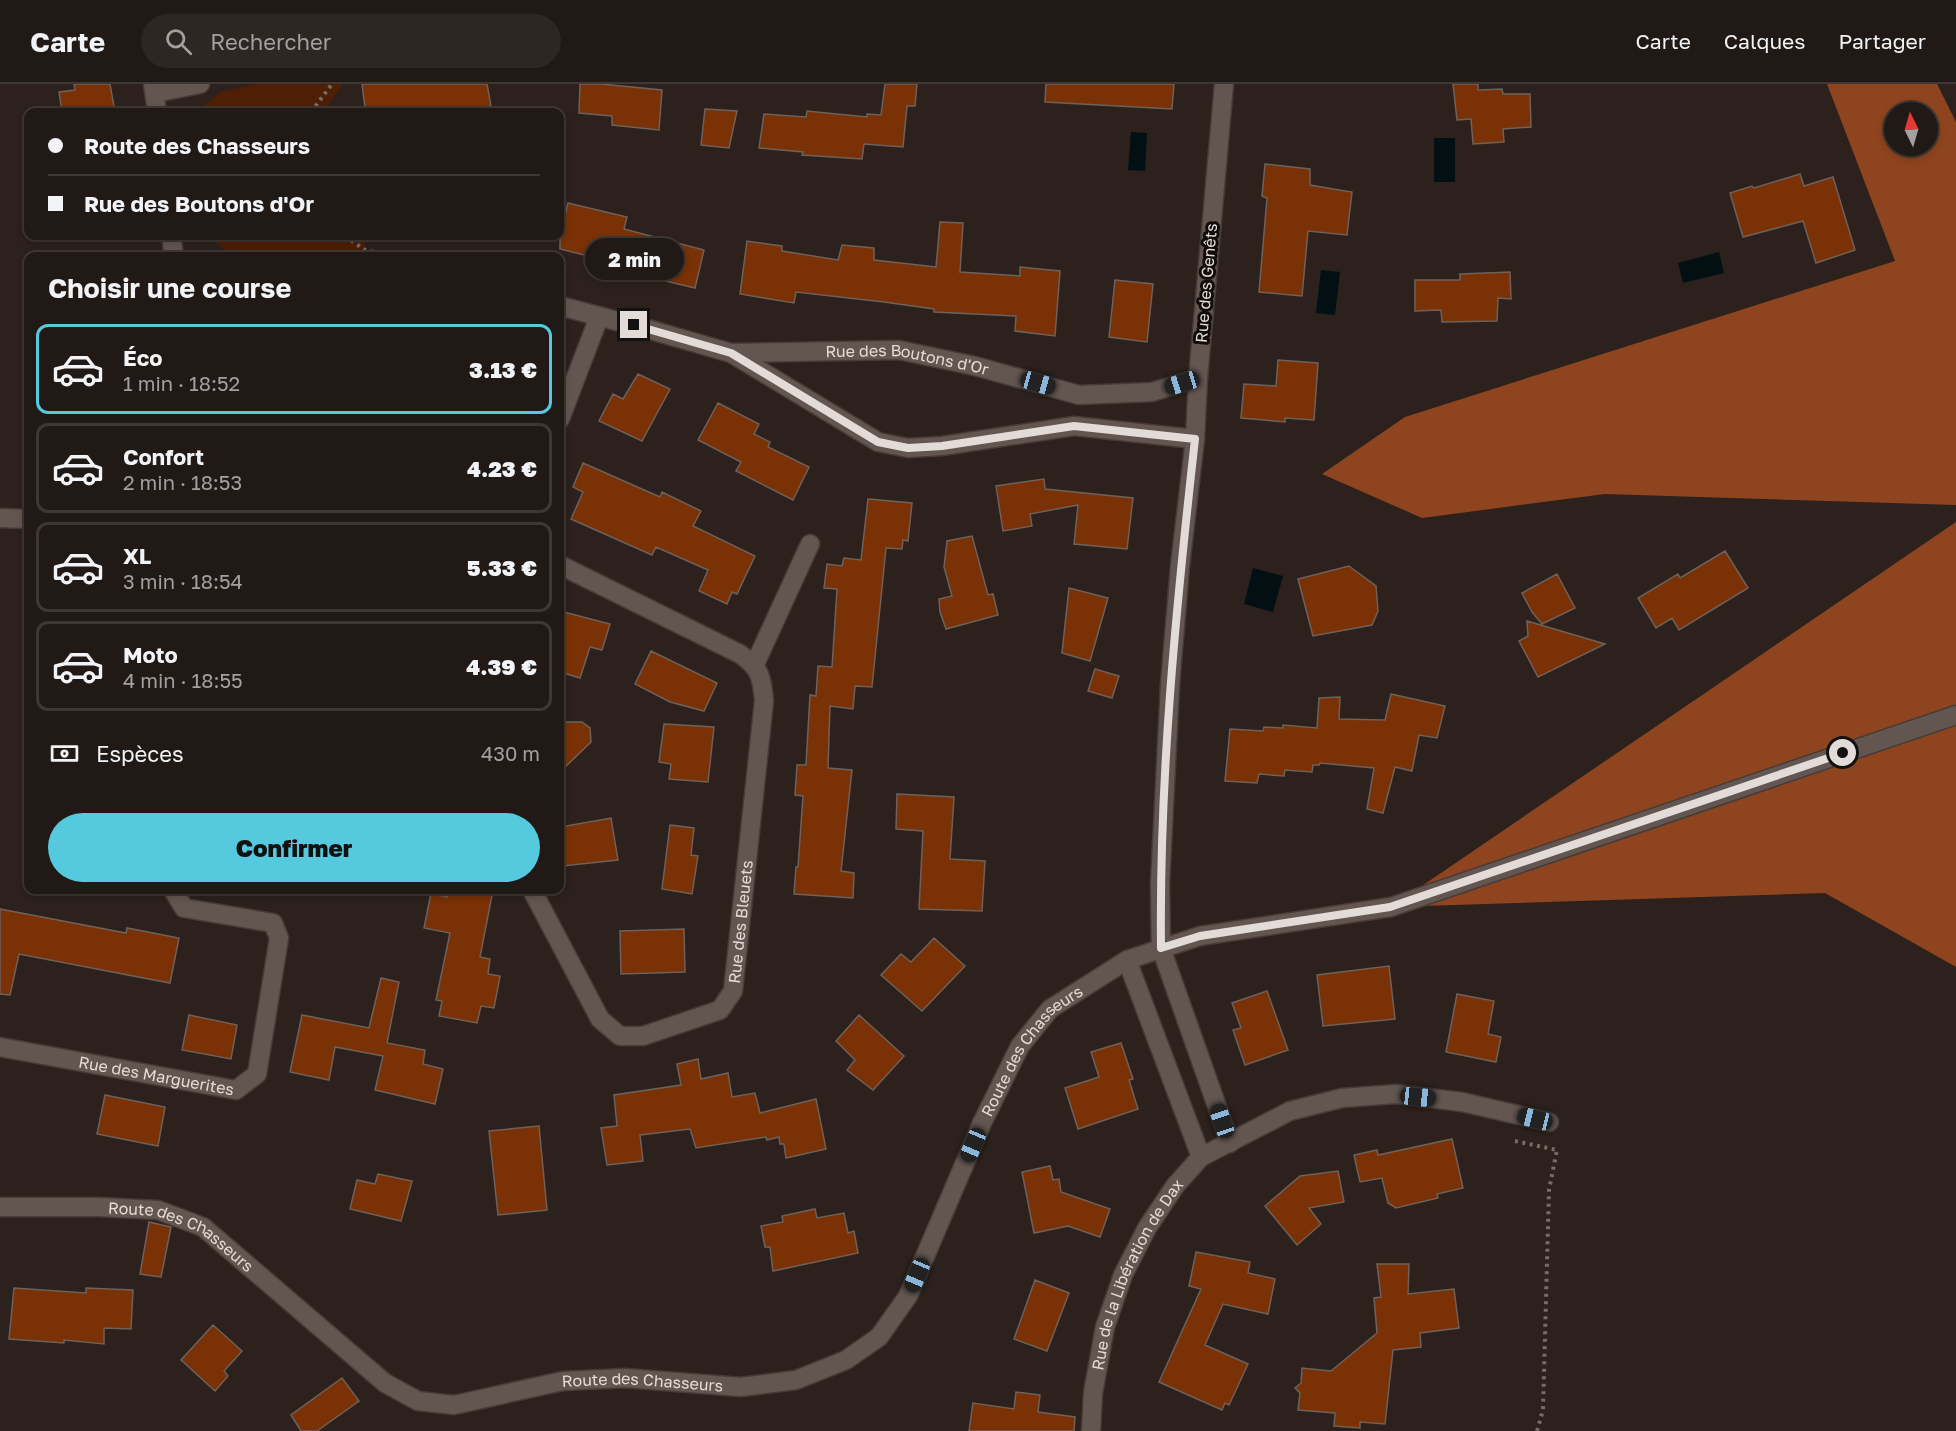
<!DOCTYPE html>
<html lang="fr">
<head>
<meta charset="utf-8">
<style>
  :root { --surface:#211915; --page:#2d2622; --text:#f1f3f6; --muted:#a2a0a0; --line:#3e3834; --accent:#55cadf }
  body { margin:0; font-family:"Golos Text",sans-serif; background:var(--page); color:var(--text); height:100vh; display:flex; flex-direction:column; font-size:22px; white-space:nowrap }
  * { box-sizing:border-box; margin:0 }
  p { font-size:20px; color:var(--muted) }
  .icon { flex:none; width:33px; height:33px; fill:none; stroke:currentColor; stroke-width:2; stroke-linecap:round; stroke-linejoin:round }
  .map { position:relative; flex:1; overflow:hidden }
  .sheet { position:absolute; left:24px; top:168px; width:540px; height:642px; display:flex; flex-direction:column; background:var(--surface); border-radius:12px; box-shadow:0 3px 9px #0003,0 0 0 2px var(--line) }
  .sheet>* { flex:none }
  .guide { position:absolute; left:24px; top:24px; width:540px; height:132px; border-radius:12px; box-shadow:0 3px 9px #0003,0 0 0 2px var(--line); display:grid; align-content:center; height:132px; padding:0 24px; background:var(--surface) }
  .needle { width:39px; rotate:355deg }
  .controls { position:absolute; left:1884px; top:18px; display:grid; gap:12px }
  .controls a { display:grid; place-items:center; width:54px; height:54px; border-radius:50%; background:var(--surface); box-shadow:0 3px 9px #0003,0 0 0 2px var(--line); font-size:30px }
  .end { position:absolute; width:27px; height:27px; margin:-14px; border:8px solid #e2dbd8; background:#111; box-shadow:0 0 0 3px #111 }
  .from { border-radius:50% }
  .bubble { position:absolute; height:42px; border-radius:21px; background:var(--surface); box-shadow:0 3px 9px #0003,0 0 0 2px var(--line); font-size:20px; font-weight:800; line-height:42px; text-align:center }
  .car { position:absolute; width:18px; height:36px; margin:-18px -9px; border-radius:8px; box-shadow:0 0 4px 2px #0007; background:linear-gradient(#222 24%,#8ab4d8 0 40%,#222 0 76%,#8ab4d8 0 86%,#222 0) }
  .guide b { display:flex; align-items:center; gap:21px; height:57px; font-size:22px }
  .guide b+b { border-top:2px solid var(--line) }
  .guide i { width:15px; height:15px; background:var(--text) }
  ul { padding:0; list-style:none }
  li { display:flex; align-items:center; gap:18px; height:90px; margin:0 12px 9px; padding:0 12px; border:3px solid var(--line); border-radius:12px }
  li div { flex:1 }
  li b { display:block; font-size:22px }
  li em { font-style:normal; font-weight:800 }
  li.active { border-color:var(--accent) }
  li>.icon { width:54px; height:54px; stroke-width:1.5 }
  h2 { padding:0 24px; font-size:27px; line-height:72px }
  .pay { display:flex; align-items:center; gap:15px; height:66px; padding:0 24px; font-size:22px }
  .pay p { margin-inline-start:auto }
  .button { display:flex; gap:12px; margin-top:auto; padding:12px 24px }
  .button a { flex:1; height:69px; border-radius:36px; background:var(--accent); color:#111; font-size:24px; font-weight:800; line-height:69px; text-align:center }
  header { display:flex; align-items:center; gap:36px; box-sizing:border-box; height:84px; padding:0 30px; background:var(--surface); border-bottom:2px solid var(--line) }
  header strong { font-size:28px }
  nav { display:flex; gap:33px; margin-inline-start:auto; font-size:21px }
  .search { width:420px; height:54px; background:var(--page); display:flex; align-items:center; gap:15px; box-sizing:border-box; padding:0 21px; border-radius:33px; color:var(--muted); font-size:22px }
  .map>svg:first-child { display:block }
  .green { fill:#4e1f05 }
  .forest { fill:#8e441e; fill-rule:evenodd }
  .water { fill:#021013 }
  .building { fill:#793105; stroke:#6e615b; stroke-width:1.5 }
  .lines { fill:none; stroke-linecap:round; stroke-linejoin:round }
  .minor-casing { stroke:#453c39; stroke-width:21 }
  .path { stroke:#766d68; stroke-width:4; stroke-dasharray:3 4.5; stroke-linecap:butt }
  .minor { stroke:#635651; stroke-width:18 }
  .route { stroke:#e2dbd8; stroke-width:8 }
  .labels { text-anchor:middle; stroke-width:6; stroke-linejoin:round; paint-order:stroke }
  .street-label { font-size:16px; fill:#e2dbd8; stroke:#110c0a }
</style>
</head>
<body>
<header>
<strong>Carte</strong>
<div class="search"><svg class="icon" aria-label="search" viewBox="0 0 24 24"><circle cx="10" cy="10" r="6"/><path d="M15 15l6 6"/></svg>Rechercher</div>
<nav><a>Carte</a><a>Calques</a><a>Partager</a></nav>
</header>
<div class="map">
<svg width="1956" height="1347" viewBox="0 0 1956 1347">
  <rect width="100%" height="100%" fill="#2c211c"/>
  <path class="green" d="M255 0H343L327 22 330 28H197L220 8Z
    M206 152H360L365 155V166C330 169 256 182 225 165 219 161 212 156 206 152Z"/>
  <path class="forest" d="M1827 0H1937L1956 38V421L1605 410 1422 434 1322 390 1405 333 1895 177ZM1894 28H1928V62H1894Z
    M1956 438V883L1825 809 1391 823Z"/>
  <path class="water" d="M1131 48 1147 49 1145 87 1128 86Z
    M1434 54H1455V98H1434Z
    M1719 168 1724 189 1683 199 1678 179Z
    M1321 186 1340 188 1335 231 1316 229Z
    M1253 484 1283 492 1273 528 1244 520Z"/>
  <path class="building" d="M74 0H110L115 28H62L59 8 75 6Z
    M362 0H487L491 22 451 28H372V25L365 24Z
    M580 0H601L662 6 659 46 612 41V32L579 29Z
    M885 0H917L915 22H907L903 63 864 60 862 75 802 71 803 68 759 64 764 30 806 33 807 27 867 33V30L881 31Z
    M1046 0H1174L1172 25 1045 18Z
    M1453 0H1478V6L1502 5 1503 10H1530L1531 43 1503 45 1504 58 1473 60 1471 35 1457 36Z
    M705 25 737 27 729 64 701 61Z
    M1265 80 1310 85V101L1352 108 1347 151 1308 147 1302 212 1259 208 1267 114 1262 112Z
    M1800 90 1804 102 1833 93 1855 166 1816 179 1803 137 1743 153 1730 109 1752 102 1754 104Z
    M568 119 627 133 624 145 704 166 695 204 632 189 633 183 560 165V138L563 139Z
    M940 138 963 139 960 188 1020 192V183L1060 187 1055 252 1015 247 1016 232 934 228V225L884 218 796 208 794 219 740 210 747 157 782 162V167L838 176 842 161 874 164V176L936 183Z
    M1510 188 1511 215 1498 214 1497 237 1442 238 1441 226 1415 227V196H1460V190Z
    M1115 196 1153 200 1147 258 1109 253Z
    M1278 276 1318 279 1314 336 1285 334V338L1241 334 1244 300 1276 302Z
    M638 290 670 305 642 357 599 337 613 310 623 315Z
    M718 319 759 340 754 350 770 358 768 363 809 383 793 416 736 387 741 378 698 356Z
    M583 379 660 413 662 408 701 427 693 442 755 472 737 510 732 508 727 520 699 507 708 486 656 463 652 471 571 435 583 408 573 403Z
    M1044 395 1045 405 1133 414 1127 465 1074 460 1078 421 1030 430 1032 442 1003 447 996 402Z
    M868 415 912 419 908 457 903 456 902 465 886 464 872 603 855 602 853 625 830 622 828 684 852 686 841 787 854 789 853 814 794 810 796 783H798L803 712 795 711 797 681H806L810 611 816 612 818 582 832 583 837 505 824 504 827 480 842 482 844 474 861 476Z
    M972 452 988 511 993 510 998 531 946 545 940 528 939 515 952 512 944 483 947 457Z
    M1725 467 1748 504 1679 546 1672 534 1656 544 1638 514 1678 490 1680 494Z
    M1349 482 1376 502 1378 527 1372 541 1313 552 1298 495Z
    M1557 490 1575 524 1542 540 1532 528 1522 509Z
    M1069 504 1108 514 1090 577 1062 569Z
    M560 527 610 540 602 566 590 563 580 594 560 588Z
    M1527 537 1605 560 1538 593 1519 557 1528 552Z
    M651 567 717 599 704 627 670 618 635 600Z
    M1095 585 1119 592 1112 614 1088 607Z
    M1391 610 1445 622 1437 654 1419 651 1412 687 1395 683 1383 729 1367 725 1374 684 1320 679 1319 681H1313L1312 688 1285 686 1284 692 1259 690 1257 699 1225 697 1230 645 1263 647 1264 643 1283 644V641L1317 644 1319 614 1340 613 1339 635 1385 636Z
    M560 638H582L590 644 591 658 560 688Z
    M664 640 714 643 708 698 669 695 671 680 659 678Z
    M897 710 954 713 950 775 985 777 982 827 919 825 923 747 896 745Z
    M611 734 618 776 562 782 560 743Z
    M670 741 694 744 691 771 698 772 692 810 662 805Z
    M448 806H493L480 873 490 875 488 890 500 892 494 924 481 922 477 939 439 932 442 917 436 916 450 849 424 844 431 809 447 813Z
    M0 825 126 849 127 844 179 854 170 899 19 870 10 911 0 910Z
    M684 845 685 888 621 890 620 847Z
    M934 854 965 882 922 927 881 891 901 870 911 878Z
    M1389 882 1395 935 1323 942 1317 891Z
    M381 894 399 898 387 959 425 966 423 980 443 985 435 1020 375 1006 383 972 335 963 329 996 290 988 302 931 369 944Z
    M1267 907 1288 966 1245 981 1233 946 1241 944 1232 919Z
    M1457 910 1494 917 1488 950 1501 953 1496 978 1446 968Z
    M189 931 237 941 231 975 182 966Z
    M859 931 904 972 873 1006 847 986 855 976 836 957Z
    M1121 959 1133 995 1129 996 1138 1025 1078 1045 1065 1004 1099 993 1091 968Z
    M698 975 701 995 728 989 732 1013 755 1009 760 1029 816 1015 826 1065 786 1074 784 1060H780L779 1053 767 1056 766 1053 696 1064 690 1045 640 1051 643 1077 607 1081 601 1044 617 1042 614 1011 681 1001 677 980Z
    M105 1011 165 1023 158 1062 97 1050Z
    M539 1042 547 1126 498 1131 489 1047Z
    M1452 1055 1463 1104 1437 1110 1438 1114 1396 1124 1388 1119 1382 1094 1360 1098 1354 1071 1377 1066 1378 1071Z
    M1050 1082 1053 1096 1059 1095 1061 1108 1110 1125 1100 1153 1068 1142 1034 1149 1022 1088Z
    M1338 1087 1344 1118 1309 1124 1321 1140 1297 1161 1265 1122 1300 1092Z
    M378 1090 412 1097 401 1137 350 1125 357 1096 375 1100Z
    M815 1125 817 1134 844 1129 848 1149 854 1147 858 1169 773 1187 770 1163H765L761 1142 783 1138 782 1132Z
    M149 1138 171 1143 161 1193 140 1190Z
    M1196 1168 1250 1178 1248 1189 1275 1195 1268 1230 1223 1220 1205 1261 1248 1280 1229 1321 1225 1319 1222 1326 1159 1298 1201 1205 1189 1202Z
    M1377 1180H1409L1408 1210 1454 1205 1459 1244 1420 1249 1421 1263 1393 1266 1385 1340 1360 1338V1344L1334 1342 1335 1329 1298 1326 1300 1309 1295 1304 1301 1299 1302 1284 1331 1287 1377 1249 1374 1214 1381 1213Z
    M1035 1196 1069 1209 1047 1267 1014 1255Z
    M14 1204 86 1209V1204L133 1206 131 1245 104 1244V1260L64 1256V1259L9 1255Z
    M213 1241 242 1267 224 1287 228 1292 215 1307 181 1276Z
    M342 1294 359 1317 317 1347H301L291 1331Z
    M1016 1308 1040 1311 1038 1328 1075 1333 1074 1347H969L973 1319 1014 1325Z"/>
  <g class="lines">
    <defs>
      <g id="minor">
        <path d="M153 0 157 28"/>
        <path d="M1224 0 1198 294 1195 355 1180 482 1170 601 1160 801 1161 864 1230 1059"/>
        <path d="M155 9 200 0"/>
        <path d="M171 152 174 172"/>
        <path d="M560 222 651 246 731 269 878 358 908 364 942 362 1074 342 1195 355"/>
        <path id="s1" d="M731 269 899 266 975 282 1079 311 1152 308 1198 294"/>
        <path d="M560 335 599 233"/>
        <path d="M0 434 28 435"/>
        <path d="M755 580 810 460"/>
        <path id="s2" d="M532 806 600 935 620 952H643L720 926 733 907 764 617C762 593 760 584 740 570L560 481"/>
        <path d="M1127 876 1201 1073"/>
        <path id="s3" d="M0 963 236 1006 257 990 279 854 273 839 184 824 173 806"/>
        <path id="s4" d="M0 1123H99L158 1126 203 1143 385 1299 418 1317 454 1321 563 1297 625 1294 741 1303 796 1296 846 1276 879 1253 908 1212 982 1039 1020 962 1050 925 1127 876 1200 852 1391 823 1956 631"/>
        <path id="s5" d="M1091 1347 1093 1309 1105 1243 1123 1191 1147 1144 1175 1102 1201 1073 1290 1027 1342 1014 1396 1010 1462 1018 1549 1038"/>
      </g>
    </defs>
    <use href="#minor" class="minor-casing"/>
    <path class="path" d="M311 28 332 0
      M345 152 365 166 382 170 381 172
      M1515 1057 1557 1066 1549 1106 1543 1326 1537 1347"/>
    <use href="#minor" class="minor"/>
  </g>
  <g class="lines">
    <path class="route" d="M634 241 731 269 878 358 908 364 942 362 1074 342 1195 355C1176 524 1159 694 1161 864L1200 852 1390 823 1843 669"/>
  </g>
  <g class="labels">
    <g class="street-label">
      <text transform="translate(1206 199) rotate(-85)" y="6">Rue des Genêts</text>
      <text dy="6" stroke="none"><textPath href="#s1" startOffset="177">Rue des Boutons d'Or</textPath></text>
      <text dy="6" stroke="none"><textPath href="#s2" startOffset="369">Rue des Bleuets</textPath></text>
      <text dy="6" stroke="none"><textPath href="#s4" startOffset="1287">Route des Chasseurs</textPath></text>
      <text dy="6" stroke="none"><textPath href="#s3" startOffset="159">Rue des Marguerites</textPath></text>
      <text dy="6" stroke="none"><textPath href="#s4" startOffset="189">Route des Chasseurs</textPath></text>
      <text dy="6" stroke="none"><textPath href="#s5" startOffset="166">Rue de la Libération de Dax</textPath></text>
      <text dy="6" stroke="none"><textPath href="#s4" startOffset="711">Route des Chasseurs</textPath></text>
    </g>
  </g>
</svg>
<div class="controls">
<a><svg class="needle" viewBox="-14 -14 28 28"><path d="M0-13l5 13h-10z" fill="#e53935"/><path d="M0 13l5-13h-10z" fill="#a2a0a0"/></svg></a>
</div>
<i class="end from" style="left:1843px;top:669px"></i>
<i class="end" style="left:634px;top:241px"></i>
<div class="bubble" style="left:585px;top:154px;width:99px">2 min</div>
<i class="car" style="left:1038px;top:299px;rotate:106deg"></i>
<i class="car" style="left:1182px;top:299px;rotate:253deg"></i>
<i class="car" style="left:1418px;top:1013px;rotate:96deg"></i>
<i class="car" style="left:1535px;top:1035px;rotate:284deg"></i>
<i class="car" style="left:1222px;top:1037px;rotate:341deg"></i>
<i class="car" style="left:973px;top:1061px;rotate:203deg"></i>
<i class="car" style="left:917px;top:1191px;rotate:203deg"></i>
<div class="guide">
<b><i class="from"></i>Route des Chasseurs</b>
<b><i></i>Rue des Boutons d'Or</b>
</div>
<section class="sheet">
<h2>Choisir une course</h2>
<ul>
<li class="active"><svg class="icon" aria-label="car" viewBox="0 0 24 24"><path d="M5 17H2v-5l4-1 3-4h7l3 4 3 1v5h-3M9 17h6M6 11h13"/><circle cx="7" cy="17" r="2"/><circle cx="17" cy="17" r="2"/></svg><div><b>Éco</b><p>1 min · 18:52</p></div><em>3.13 €</em></li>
<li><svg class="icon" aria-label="car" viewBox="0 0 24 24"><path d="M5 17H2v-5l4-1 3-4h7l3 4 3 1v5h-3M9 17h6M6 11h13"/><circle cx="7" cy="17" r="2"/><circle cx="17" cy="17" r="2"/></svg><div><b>Confort</b><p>2 min · 18:53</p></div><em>4.23 €</em></li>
<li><svg class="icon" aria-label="car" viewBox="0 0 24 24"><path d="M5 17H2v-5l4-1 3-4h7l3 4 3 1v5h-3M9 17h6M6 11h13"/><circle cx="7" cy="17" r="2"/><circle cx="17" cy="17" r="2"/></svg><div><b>XL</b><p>3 min · 18:54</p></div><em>5.33 €</em></li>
<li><svg class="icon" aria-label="car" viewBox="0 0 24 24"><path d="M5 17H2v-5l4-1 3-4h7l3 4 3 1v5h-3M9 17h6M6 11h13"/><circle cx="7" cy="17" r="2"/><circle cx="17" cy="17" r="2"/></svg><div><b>Moto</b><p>4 min · 18:55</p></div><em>4.39 €</em></li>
</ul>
<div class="pay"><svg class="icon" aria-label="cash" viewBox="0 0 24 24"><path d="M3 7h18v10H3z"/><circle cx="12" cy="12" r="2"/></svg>Espèces<p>430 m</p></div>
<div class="button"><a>Confirmer</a></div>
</section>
</div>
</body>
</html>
